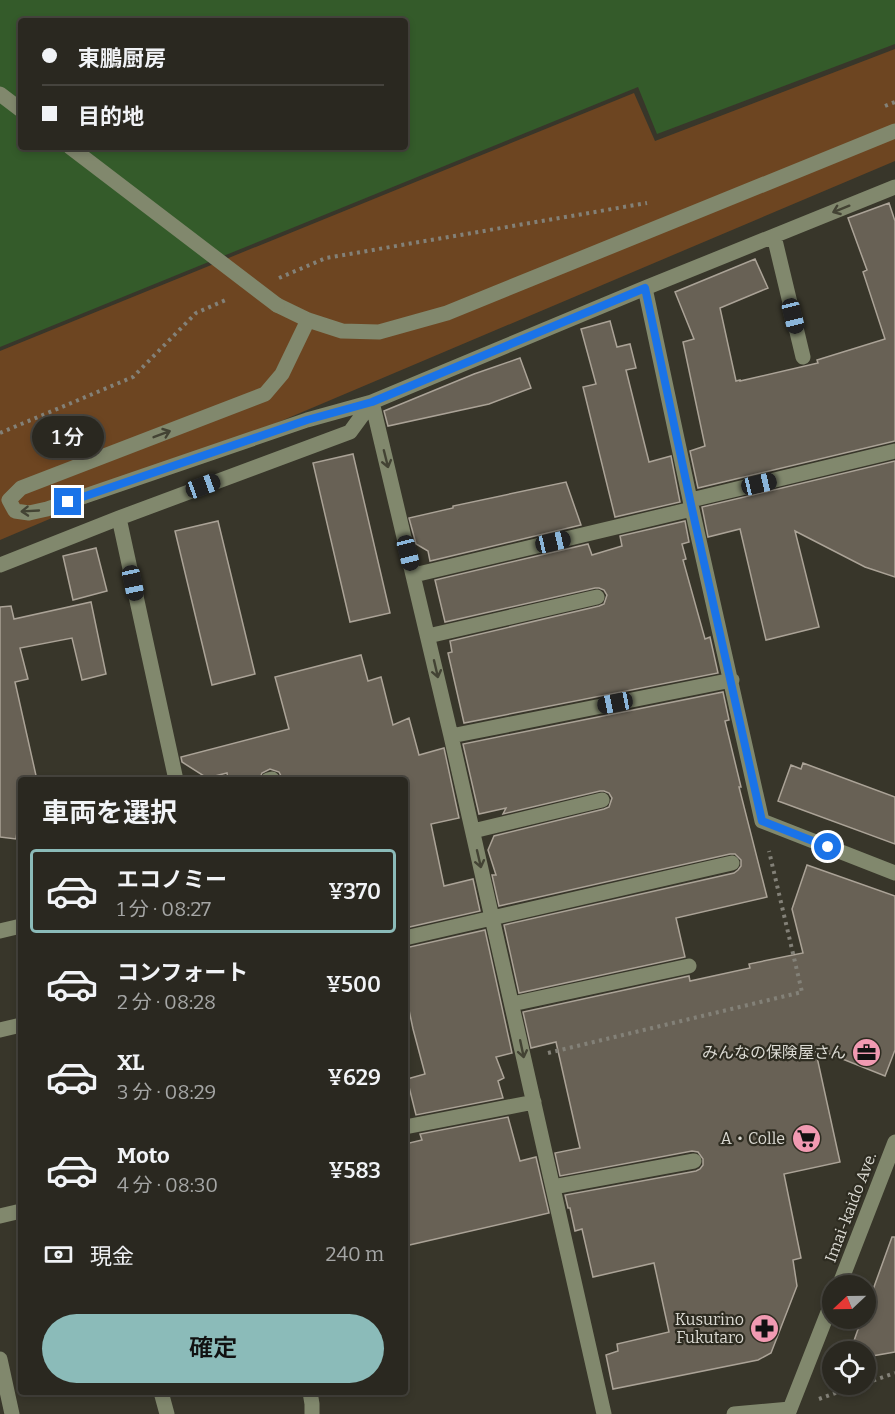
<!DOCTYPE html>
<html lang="ja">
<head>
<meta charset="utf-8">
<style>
  :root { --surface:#2a2820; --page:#36342d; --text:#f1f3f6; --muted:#a5a6a5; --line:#46443e; --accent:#8bbbb9 }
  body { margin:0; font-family:Bitter,"Noto Sans JP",serif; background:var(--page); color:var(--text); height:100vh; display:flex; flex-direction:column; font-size:22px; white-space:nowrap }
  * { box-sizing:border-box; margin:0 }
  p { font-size:20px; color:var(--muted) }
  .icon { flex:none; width:33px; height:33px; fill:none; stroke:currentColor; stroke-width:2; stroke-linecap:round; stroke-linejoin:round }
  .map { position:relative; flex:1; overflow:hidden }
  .side { position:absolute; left:18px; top:777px; width:390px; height:618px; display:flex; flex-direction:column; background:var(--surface); border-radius:6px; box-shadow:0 3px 9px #0003,0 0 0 2px var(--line) }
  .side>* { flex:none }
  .banner { position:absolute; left:18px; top:18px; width:390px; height:132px; border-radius:6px; box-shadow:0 3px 9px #0003,0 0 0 2px var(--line); display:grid; align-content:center; height:132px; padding:0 24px; background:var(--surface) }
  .needle { width:39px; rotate:248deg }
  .buttons { position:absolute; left:822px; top:1275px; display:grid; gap:12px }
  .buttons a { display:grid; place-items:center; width:54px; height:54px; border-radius:50%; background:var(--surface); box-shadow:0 3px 9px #0003,0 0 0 2px var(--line); font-size:30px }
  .end { position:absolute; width:27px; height:27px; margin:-14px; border:8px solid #1a73e8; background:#fff; box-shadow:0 0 0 3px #fff }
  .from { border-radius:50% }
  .bubble { position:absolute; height:42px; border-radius:21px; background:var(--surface); box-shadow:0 3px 9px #0003,0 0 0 2px var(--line); font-size:20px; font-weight:600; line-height:42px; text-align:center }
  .car { position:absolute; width:18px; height:36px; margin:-18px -9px; border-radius:8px; box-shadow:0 0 4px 2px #0007; background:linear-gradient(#222 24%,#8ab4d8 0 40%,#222 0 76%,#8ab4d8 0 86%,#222 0) }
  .banner b { display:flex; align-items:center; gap:21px; height:57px; font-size:22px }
  .banner b+b { border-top:2px solid var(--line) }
  .banner i { width:15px; height:15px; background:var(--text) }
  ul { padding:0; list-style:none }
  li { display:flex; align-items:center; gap:18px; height:84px; margin:0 12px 9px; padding:0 12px; border:3px solid transparent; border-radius:6px }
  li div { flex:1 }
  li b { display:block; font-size:22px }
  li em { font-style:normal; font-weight:600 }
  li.current { border-color:var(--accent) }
  li>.icon { width:54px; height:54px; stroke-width:1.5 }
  h2 { padding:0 24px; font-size:27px; line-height:72px }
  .pay { display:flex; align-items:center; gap:15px; height:66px; padding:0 24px; font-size:22px }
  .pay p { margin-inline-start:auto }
  .primary-button { display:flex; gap:12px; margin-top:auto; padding:12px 24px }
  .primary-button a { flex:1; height:69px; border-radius:36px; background:var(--accent); color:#111; font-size:24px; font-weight:600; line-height:69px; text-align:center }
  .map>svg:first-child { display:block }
  .green { fill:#6d4521 }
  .water { fill:#345b2a; fill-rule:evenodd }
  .building { fill:#686155; stroke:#aba397; stroke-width:1.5 }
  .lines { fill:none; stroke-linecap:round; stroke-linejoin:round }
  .path { stroke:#838178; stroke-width:4; stroke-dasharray:3 4.5; stroke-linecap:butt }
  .minor { stroke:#81886d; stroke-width:15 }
  .minor-bridge { stroke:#81886d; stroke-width:15 }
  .oneway { stroke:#434334 }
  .route { stroke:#1a73e8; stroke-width:8 }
  .labels { text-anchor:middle; stroke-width:4.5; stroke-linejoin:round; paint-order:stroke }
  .poi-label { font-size:16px; fill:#dbdad3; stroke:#2e2c21; text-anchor:end }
  .street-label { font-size:16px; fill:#dbdad3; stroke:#2e2c21 }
</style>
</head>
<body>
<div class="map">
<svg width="895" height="1414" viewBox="0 0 895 1414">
  <rect width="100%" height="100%" fill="#38362a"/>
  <path class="green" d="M895 49V161L0 540V351L634 93 655 141Z"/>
  <path class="water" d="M0 0H895V44L657 134 638 87 0 347ZM21 21H405V147H21Z"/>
  <path class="building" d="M889 203 895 221V441L698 488 690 451 705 446 683 342 694 339 675 292 755 259 768 288 720 308 736 381 740 380V381L818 363 817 360 885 339 863 272 867 270 848 218Z
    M610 321 617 347 630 344 636 368 626 370 649 462 671 456 680 502 615 517 583 387 596 384 581 329Z
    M520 358 531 388 489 404 388 426 384 411 474 374Z
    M353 454 390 613 350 622 313 463Z
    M895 461V577L865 567 795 531 819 627 766 640 740 529 708 537 702 507Z
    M566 482 581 525 430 561 428 551 416 544 409 518 453 508V506Z
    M218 521 255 674 212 685 175 531Z
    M685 521 689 542 682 544 686 559 683 560 705 639 710 637 718 673 464 723 448 653 452 652 450 641 599 606 604 604 607 595 604 590 599 588H595L445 622 435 580 588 544 592 555 622 546 620 536Z
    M96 548 107 591 73 600 63 556Z
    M91 602 106 674 82 680 72 638 20 648 28 679 15 682 37 780H21V803L16 839 0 837V607L11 606 14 619Z
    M361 655 368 681 381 677 393 725 409 718 419 755 444 748 459 818 431 824 444 886 473 879 480 911 405 928V780H281V776L279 772 270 769 262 773 259 780H228L227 773 207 778 182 762 181 757 289 729 275 677Z
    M723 692 729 720 725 721 741 787H739L767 897 676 918 685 957 519 993 504 925 734 873 738 870 741 866V860L735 854H730L499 906 492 875H496L488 850 494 836 604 809 609 807 612 798 609 793 604 791H600L503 814 506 808 479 814 463 744Z
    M803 763 895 797V844L778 801 791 765 801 769Z
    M807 865 895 896V1050L885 1076 815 1048 840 1162 784 1174 801 1258 793 1260 797 1286 771 1353 758 1360 613 1389 606 1355 618 1351 617 1344 669 1332 654 1263 593 1277 582 1229 575 1231 570 1208H568L565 1195 696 1171 700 1169 703 1165V1159L698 1152 692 1151 560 1176 555 1153 580 1148 556 1042 531 1048 523 1012 689 976 690 981 750 968 749 964 803 953 792 909Z
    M485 930 512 1053 496 1057 504 1078 498 1081 503 1098 416 1115 407 1079 425 1074 413 1029 405 991V948Z
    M508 1117 520 1161 536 1157 549 1213 405 1246V1144L422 1140 420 1134Z
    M892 1237H895V1352L866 1357V1352H850L862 1318H866V1309Z"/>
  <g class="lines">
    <path class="path" d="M885 106 895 102
      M279 278 326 258 647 203
      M0 433 133 377 196 313 228 299
      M548 1053 802 992 769 851
      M866 1383 895 1373
      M819 1399 861 1384"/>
    <path class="minor" d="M0 94 21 110
      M774 236 803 357
      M645 288 692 509 762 821 895 873
      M277 305 308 320 342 331 379 332 447 313 895 131
      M308 320 282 374 265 394 21 488 9 500 15 511 29 513 47 509 307 420 372 402 645 288 895 187
      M372 402 451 736 604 1414
      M691 500 895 451
      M119 518 176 780
      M0 565 119 518 350 432 372 402
      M414 575 692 509
      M428 636 597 597
      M451 736 732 680
      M268 780 272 779
      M473 831 602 800
      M0 931 21 926
      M405 938 732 863
      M512 1004 689 966
      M0 1030 21 1025
      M405 1127 534 1102
      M553 1187 694 1161
      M0 1216 21 1211
      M839 1286 895 1142
      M0 1359 12 1414
      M161 1392 167 1414
      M310 1392 312 1404V1414
      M734 1414 790 1409
      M788 1414 832 1302"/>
    <path class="minor-bridge" d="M70 147 277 305"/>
  </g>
  <defs><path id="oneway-shaft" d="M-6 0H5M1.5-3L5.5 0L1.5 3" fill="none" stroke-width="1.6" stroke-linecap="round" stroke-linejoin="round" transform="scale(1.5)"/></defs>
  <g class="oneway">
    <use href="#oneway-shaft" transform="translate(841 209) rotate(158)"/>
    <use href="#oneway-shaft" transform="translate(162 434) rotate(-21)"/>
    <use href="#oneway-shaft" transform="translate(386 459) rotate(76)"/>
    <use href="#oneway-shaft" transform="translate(30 511) rotate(177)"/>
    <use href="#oneway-shaft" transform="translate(436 669) rotate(77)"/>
    <use href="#oneway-shaft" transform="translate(479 859) rotate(77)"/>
    <use href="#oneway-shaft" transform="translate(522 1049) rotate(78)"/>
  </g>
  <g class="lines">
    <path class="route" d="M68 502 307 420 372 402 645 288 692 509 762 821 828 847"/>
  </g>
  <defs>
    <symbol id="office-disc" viewBox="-11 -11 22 22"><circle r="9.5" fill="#f19ab2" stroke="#2e2c21"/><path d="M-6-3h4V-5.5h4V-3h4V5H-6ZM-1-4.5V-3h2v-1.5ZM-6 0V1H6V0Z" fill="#111"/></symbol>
    <symbol id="supermarket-disc" viewBox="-11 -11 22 22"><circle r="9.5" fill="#f19ab2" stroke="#2e2c21"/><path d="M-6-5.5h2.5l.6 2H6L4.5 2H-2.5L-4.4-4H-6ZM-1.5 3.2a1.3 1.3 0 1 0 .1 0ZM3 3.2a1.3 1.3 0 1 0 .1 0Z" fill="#111"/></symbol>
    <symbol id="pharmacy-disc" viewBox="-11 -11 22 22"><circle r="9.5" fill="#f19ab2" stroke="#2e2c21"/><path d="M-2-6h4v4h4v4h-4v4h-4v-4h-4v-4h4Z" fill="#111"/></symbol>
  </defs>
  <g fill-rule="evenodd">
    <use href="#office-disc" x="850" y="1036" width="33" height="33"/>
    <use href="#supermarket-disc" x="790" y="1122" width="33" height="33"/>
    <use href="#pharmacy-disc" x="748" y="1312" width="33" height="33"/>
  </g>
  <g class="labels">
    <g class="poi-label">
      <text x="846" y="1058">みんなの保険屋さん</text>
      <text x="785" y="1144">A・Colle</text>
      <text x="744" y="1325">Kusurino<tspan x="744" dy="18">Fukutaro</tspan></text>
    </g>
    <g class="street-label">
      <text transform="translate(850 1207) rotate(-69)" y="6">Imai-kaido Ave.</text>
    </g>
  </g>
</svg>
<div class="buttons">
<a><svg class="needle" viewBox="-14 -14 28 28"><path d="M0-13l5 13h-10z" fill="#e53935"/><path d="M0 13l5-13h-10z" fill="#a5a6a5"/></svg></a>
<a><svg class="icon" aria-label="locate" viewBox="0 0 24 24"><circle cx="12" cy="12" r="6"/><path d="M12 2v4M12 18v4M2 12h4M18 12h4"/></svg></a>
</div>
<i class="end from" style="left:828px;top:847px"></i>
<i class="end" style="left:68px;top:502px"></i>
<div class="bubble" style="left:32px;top:416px;width:72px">1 分</div>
<i class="car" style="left:793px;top:316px;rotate:166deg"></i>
<i class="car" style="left:759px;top:484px;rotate:77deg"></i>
<i class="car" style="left:203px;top:486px;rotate:70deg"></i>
<i class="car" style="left:553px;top:542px;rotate:77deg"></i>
<i class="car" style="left:408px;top:553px;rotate:166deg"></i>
<i class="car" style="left:133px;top:583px;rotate:168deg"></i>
<i class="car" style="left:615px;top:703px;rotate:259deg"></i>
<div class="banner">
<b><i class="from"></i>東鵬厨房</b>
<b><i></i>目的地</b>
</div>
<section class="side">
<h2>車両を選択</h2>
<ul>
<li class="current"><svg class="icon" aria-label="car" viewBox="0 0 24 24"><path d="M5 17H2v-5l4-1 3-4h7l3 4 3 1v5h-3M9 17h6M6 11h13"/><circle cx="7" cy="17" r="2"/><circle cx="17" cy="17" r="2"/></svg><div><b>エコノミー</b><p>1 分 · 08:27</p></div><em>¥370</em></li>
<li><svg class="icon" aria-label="car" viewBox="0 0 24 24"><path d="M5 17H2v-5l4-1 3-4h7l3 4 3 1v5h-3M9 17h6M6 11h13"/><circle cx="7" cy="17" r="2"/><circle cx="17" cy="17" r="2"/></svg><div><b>コンフォート</b><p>2 分 · 08:28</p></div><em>¥500</em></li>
<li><svg class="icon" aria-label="car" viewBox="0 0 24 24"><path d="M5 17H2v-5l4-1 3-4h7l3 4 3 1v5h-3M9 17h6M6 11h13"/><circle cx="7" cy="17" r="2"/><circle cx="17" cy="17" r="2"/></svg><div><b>XL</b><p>3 分 · 08:29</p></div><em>¥629</em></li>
<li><svg class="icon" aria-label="car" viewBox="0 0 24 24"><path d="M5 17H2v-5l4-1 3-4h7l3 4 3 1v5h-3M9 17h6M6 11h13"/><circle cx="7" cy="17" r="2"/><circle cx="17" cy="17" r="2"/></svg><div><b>Moto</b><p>4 分 · 08:30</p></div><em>¥583</em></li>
</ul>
<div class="pay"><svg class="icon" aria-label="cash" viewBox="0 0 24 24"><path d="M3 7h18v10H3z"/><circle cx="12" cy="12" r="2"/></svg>現金<p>240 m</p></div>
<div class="primary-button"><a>確定</a></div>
</section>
</div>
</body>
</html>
